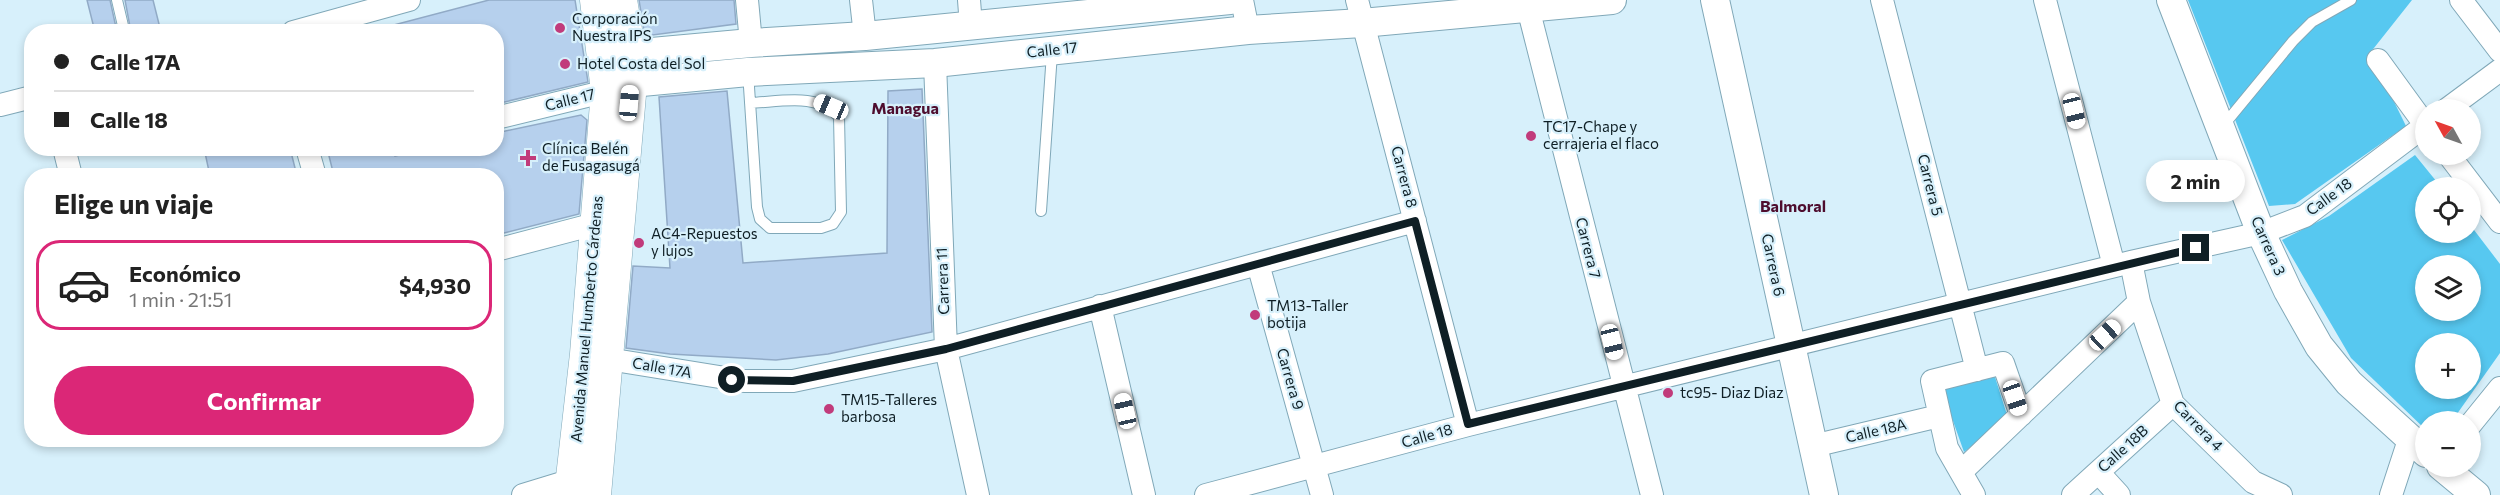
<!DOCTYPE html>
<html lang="es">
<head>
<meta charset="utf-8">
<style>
  :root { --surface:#fff; --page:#f6f6f6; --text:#222; --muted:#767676; --line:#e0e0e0; --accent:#db2777 }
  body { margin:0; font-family:Commissioner,sans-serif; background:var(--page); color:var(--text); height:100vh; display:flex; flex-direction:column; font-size:22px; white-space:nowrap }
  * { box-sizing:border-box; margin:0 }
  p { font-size:20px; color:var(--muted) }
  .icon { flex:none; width:33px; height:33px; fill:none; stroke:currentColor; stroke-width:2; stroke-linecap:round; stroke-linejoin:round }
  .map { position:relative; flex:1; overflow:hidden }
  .sheet { position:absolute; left:24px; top:168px; width:480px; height:279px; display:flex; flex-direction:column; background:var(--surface); border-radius:24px; box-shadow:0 3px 9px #0003 }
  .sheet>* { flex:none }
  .top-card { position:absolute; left:24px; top:24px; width:480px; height:132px; border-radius:24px; box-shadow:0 3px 9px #0003; display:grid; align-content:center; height:132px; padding:0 30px; background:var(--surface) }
  .needle { width:39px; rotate:310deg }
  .fabs { position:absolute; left:2415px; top:99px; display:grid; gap:12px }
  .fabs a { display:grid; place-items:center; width:66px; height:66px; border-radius:50%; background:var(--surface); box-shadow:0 3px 9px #0003; font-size:30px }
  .end { position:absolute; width:27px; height:27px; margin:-14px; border:8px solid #0f1f25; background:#fff; box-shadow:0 0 0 3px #fff }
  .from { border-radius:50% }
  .bubble { position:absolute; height:42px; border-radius:21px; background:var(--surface); box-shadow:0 3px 9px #0003; font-size:20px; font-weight:700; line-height:42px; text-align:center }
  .car { position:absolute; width:18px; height:36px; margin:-18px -9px; border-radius:8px; box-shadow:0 0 4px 2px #0007; background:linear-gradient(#fff 24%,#345 0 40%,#fff 0 76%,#345 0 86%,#fff 0) }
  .top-card b { display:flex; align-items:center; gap:21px; height:57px; font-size:22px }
  .top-card b+b { border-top:2px solid var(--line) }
  .top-card i { width:15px; height:15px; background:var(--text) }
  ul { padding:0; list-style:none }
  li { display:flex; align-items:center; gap:18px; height:90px; margin:0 12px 9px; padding:0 18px; border:3px solid transparent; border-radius:24px }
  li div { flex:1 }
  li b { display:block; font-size:22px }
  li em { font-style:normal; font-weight:700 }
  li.active { border-color:var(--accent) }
  li>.icon { width:54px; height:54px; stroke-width:1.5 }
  h2 { padding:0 30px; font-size:27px; line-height:72px }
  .button { display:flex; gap:12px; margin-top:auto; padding:12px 30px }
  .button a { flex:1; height:69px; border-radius:36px; background:var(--accent); color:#fff; font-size:24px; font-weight:700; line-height:69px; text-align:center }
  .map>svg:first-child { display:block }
  .green { fill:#57c8f0; fill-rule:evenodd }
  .building { fill:#b6d0ed; stroke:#91aac6; stroke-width:1.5 }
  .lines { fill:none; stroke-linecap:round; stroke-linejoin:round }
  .service-casing { stroke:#80a8b8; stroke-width:12 }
  .minor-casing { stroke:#80a8b8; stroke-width:24 }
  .tertiary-casing { stroke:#80a8b8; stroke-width:30 }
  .secondary-casing { stroke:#80a8b8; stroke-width:33 }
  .service { stroke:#fff; stroke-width:10 }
  .minor { stroke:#fff; stroke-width:22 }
  .tertiary { stroke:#fff; stroke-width:28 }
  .secondary { stroke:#fff; stroke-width:32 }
  .route { stroke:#0f1f25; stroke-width:8 }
  .poi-dot { fill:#c13b7b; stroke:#d7f0fb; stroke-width:2 }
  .labels { text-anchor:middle; stroke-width:4.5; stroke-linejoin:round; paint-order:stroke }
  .poi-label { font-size:15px; fill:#0f1f25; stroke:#d7f0fb; text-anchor:start }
  .street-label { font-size:15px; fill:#0f1f25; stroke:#d7f0fb }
  .neighbourhood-label { font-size:16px; font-weight:bold; fill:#4e0d2e; stroke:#d7f0fb }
</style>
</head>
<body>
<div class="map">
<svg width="2500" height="495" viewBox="0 0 2500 495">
  <rect width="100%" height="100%" fill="#d7f0fb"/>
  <path class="green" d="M2188 0H2412L2370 53 2406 126 2295 204 2269 206Z
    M2415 155 2441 187 2426 188V232H2470L2471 226 2500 264V353L2452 421 2426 422 2425 429 2351 358 2282 240 2329 216ZM2426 266H2470V310H2426ZM2426 344H2470V388H2426Z
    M1995 377 2008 418 1964 452 1942 390Z"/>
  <path class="building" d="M87 0H110L117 32H95Z
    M125 0H153L161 32H131Z
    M489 0H575L588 82 496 104V32H387L386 27Z
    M639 0H734L736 24 645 36Z
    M922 89 932 332 828 354 776 360 670 354 626 348 633 266 670 268 659 97 727 91 743 263 887 253 888 91Z
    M581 115 587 120 579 214 496 235V176H334L327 148H392L395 156 428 148H496V133Z
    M204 148H290L297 176H210Z"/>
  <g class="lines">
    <defs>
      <path id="service" d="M117 0 124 30
        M748 72 757 207 760 219 770 228H821L833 224 841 212 839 117C819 92 779 102 750 103
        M2223 126 2293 41 2312 22 2351 0
        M1041 211 1052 53"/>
      <path id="minor" d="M747 0 751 43
        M861 0 865 36
        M969 0 971 26
        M1242 0 1248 30
        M1357 0 1468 425
        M1526 0 1652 495
        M1882 0 1977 370
        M2045 0 2114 266
        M2461 0 2500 51
        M293 32 409 0
        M2378 60 2426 126
        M935 63 946 349 978 495
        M0 105 32 97
        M2446 110 2500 70
        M496 118 607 91
        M64 148 71 176
        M307 148 315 176
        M2448 154 2500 222
        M496 250 595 224
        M2131 262 2139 302 2173 404 2253 482 2281 495
        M1258 264 1322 495
        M1100 306 1144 495
        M608 359 744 381H793L946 349 1415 221
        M2470 425 2500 388
        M1813 446 1939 416
        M1961 472 2139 302
        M2098 472 2119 495
        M523 495 572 480
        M1206 495 1468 425 2131 262 2261 233 2305 216 2426 125
        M1974 495 1947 448 1932 381 2003 363 2021 415
        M2073 495 2173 404
        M2391 495 2409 440"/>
      <path id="tertiary" d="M1715 0 1824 495
        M2171 0 2261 233 2288 291 2319 346 2349 383 2426 453
        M608 61 630 54 751 43 865 36 1230 0
        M608 91 631 83 748 72 935 63 1248 30 1362 23 1612 0
        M2441 466 2476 495"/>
      <path id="secondary" d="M570 495 586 354 607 91 596 0
        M595 495 631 83 630 54 621 0"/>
    </defs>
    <use href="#service" class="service-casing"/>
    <use href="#minor" class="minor-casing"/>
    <use href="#tertiary" class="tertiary-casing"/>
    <use href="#secondary" class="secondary-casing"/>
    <use href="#service" class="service"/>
    <use href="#minor" class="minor"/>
    <use href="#tertiary" class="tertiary"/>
    <use href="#secondary" class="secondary"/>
  </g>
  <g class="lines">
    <path class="route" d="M732 380 793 381 946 349 1415 221 1468 424 2196 248"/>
  </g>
  <g class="poi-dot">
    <circle cx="560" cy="28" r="6"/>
    <circle cx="565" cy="64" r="6"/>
    <circle cx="1531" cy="136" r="6"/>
    <path d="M525 149h6v6h6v6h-6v6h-6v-6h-6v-6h6z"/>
    <circle cx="639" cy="243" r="6"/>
    <circle cx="1255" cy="315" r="6"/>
    <circle cx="1668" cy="393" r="6"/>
    <circle cx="829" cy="409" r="6"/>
  </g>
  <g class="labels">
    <g class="poi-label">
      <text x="572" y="24">Corporación<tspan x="572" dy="17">Nuestra IPS</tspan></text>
      <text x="577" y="69">Hotel Costa del Sol</text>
      <text x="1543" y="132">TC17-Chape y<tspan x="1543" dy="17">cerrajeria el flaco</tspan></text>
      <text x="542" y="154">Clínica Belén<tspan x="542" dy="17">de Fusagasugá</tspan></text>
      <text x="651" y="239">AC4-Repuestos<tspan x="651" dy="17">y lujos</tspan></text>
      <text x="1267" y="311">TM13-Taller<tspan x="1267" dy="17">botija</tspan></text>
      <text x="1680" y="398">tc95- Diaz Diaz</text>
      <text x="841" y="405">TM15-Talleres<tspan x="841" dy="17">barbosa</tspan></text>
    </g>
    <g class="street-label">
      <text transform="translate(1052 50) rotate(-6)" y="5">Calle 17</text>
      <text transform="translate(570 100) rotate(-14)" y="5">Calle 17</text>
      <text transform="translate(1404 177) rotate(75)" y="5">Carrera 8</text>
      <text transform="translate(1930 185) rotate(76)" y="5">Carrera 5</text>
      <text transform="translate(2329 197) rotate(-36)" y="5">Calle 18</text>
      <text transform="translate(2268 246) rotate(66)" y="5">Carrera 3</text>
      <text transform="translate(1588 248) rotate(76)" y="5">Carrera 7</text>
      <text transform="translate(1773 265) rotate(78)" y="5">Carrera 6</text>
      <text transform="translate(943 281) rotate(-92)" y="5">Carrera 11</text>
      <text transform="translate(587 319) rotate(-85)" y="5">Avenida Manuel Humberto Cárdenas</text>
      <text transform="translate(662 368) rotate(10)" y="5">Calle 17A</text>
      <text transform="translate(1290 379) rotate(74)" y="5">Carrera 9</text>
      <text transform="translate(2198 426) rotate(46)" y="5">Carrera 4</text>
      <text transform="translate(1876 431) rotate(-13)" y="5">Calle 18A</text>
      <text transform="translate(1427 436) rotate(-16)" y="5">Calle 18</text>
      <text transform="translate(2123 449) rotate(-42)" y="5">Calle 18B</text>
    </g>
    <g class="neighbourhood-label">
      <text x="905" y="114">Managua</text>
      <text x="1793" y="212">Balmoral</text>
    </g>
  </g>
</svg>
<div class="fabs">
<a><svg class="needle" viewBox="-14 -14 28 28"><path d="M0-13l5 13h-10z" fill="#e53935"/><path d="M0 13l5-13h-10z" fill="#767676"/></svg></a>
<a><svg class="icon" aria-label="locate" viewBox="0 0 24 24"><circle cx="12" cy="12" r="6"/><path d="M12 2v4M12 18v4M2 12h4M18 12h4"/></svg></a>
<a><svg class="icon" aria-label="layers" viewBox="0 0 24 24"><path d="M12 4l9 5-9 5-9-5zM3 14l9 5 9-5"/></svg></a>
<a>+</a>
<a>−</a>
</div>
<i class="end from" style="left:732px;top:380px"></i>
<i class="end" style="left:2196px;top:248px"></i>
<div class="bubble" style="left:2146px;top:160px;width:99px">2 min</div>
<i class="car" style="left:629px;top:103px;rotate:5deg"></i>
<i class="car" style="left:831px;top:107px;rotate:293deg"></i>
<i class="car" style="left:2074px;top:111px;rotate:166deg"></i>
<i class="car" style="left:2105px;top:335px;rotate:47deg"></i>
<i class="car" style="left:1612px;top:342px;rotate:166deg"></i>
<i class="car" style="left:2015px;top:398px;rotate:161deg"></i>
<i class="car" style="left:1125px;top:411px;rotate:347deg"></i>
<div class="top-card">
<b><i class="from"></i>Calle 17A</b>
<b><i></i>Calle 18</b>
</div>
<section class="sheet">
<h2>Elige un viaje</h2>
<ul>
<li class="active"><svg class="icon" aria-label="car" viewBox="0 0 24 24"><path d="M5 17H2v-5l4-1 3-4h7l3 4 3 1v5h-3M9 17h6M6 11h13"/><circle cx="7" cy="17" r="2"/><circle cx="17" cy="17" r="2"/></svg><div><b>Económico</b><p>1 min · 21:51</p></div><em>$4,930</em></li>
</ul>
<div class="button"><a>Confirmar</a></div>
</section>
</div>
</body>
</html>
